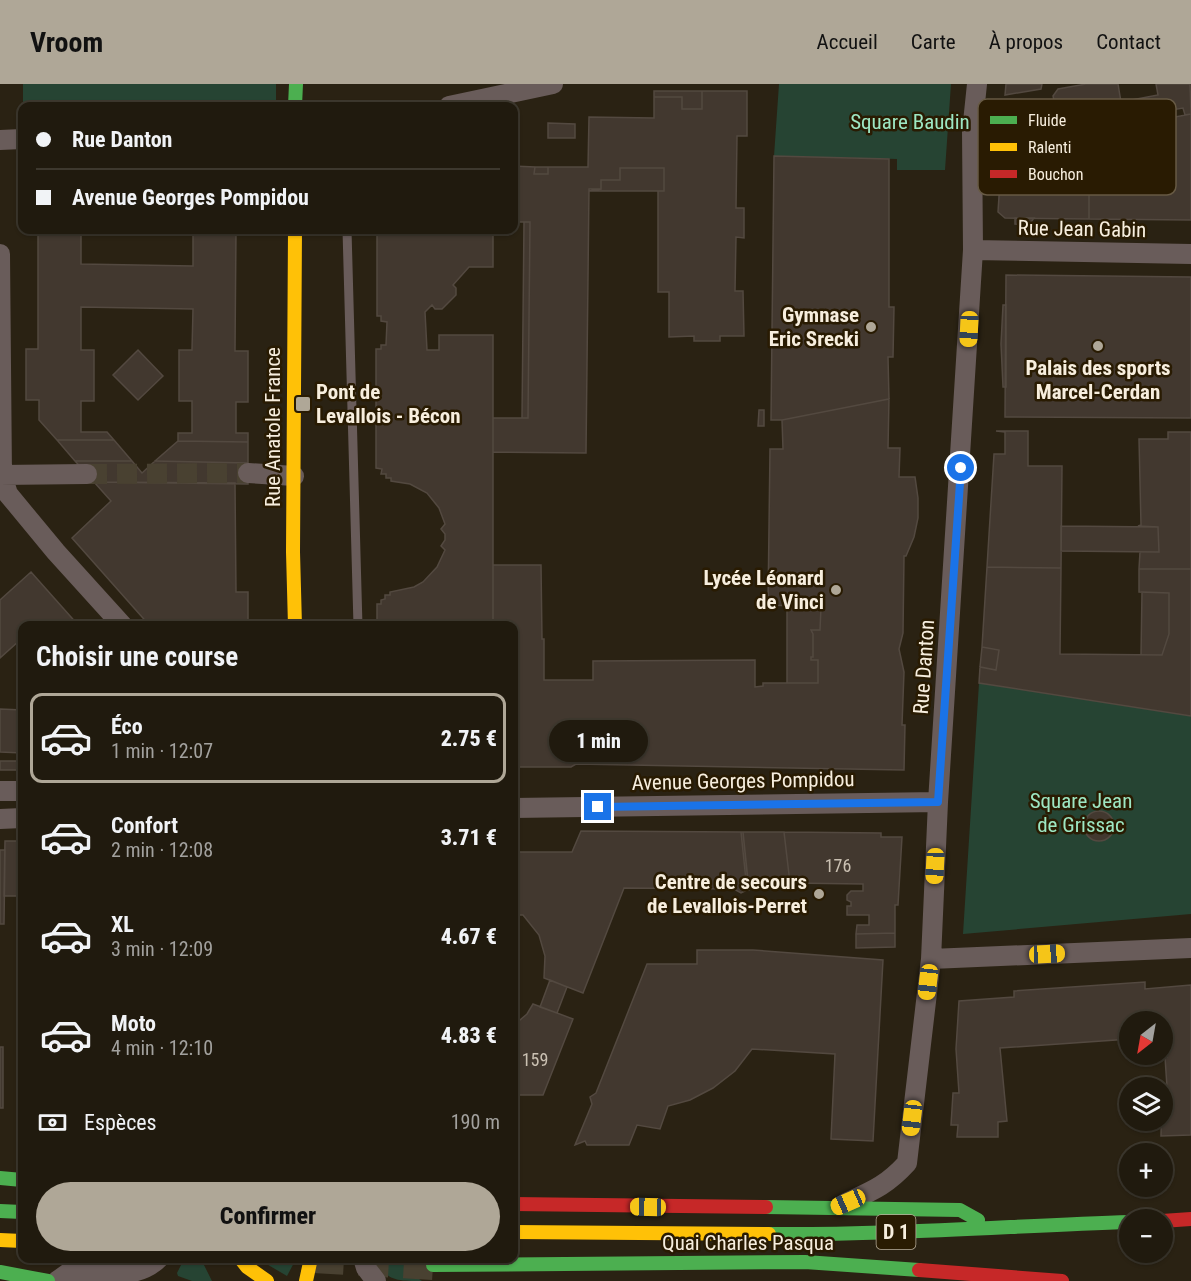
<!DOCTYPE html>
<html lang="fr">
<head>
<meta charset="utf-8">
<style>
  :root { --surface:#201a0e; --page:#282317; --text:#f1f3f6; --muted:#a2a19e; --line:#3d382e; --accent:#afa797 }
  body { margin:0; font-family:"Roboto Condensed",sans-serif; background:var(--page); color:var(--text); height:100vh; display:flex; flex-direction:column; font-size:22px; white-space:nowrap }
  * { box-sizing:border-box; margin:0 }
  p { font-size:20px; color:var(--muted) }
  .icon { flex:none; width:33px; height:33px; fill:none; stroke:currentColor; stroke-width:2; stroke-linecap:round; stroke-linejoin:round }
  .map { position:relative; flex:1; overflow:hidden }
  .sheet { position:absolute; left:18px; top:537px; width:500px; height:642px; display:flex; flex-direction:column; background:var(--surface); border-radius:12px; box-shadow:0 2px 4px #0004,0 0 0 2px var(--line) }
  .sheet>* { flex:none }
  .banner { position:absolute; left:18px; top:18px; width:500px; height:132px; border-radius:12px; box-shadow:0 2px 4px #0004,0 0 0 2px var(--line); display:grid; align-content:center; height:132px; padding:0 18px; background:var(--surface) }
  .needle { width:39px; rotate:211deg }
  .fabs { position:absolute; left:1119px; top:927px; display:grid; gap:12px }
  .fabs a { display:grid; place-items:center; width:54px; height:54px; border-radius:50%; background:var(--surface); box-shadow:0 2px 4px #0004,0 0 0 2px var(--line); font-size:30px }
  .end { position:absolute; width:27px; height:27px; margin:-14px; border:8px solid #1a73e8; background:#fff; box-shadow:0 0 0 3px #fff }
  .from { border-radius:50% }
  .bubble { position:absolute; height:42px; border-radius:21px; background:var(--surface); box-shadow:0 2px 4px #0004,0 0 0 2px var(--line); font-size:20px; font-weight:800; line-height:42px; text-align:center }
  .car { position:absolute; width:18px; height:36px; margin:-18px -9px; border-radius:8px; box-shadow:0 0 4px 2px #0007; background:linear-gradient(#f5c518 24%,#345 0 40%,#f5c518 0 76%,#345 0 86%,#f5c518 0) }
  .banner b { display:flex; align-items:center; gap:21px; height:57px; font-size:22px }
  .banner b+b { border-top:2px solid var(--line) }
  .banner i { width:15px; height:15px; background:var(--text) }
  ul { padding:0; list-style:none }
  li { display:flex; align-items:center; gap:18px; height:90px; margin:0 12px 9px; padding:0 6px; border:3px solid transparent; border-radius:12px }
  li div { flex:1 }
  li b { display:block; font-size:22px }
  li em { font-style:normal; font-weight:800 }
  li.current { border-color:var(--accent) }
  li>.icon { width:54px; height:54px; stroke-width:1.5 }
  h2 { padding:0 18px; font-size:27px; line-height:72px }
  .pay { display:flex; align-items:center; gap:15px; height:66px; padding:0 18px; font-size:22px }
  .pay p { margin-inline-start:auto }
  .action { display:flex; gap:12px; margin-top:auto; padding:12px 18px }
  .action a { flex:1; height:69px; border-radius:36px; background:var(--accent); color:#111; font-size:24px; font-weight:800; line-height:69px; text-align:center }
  header { display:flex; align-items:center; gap:36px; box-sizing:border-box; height:84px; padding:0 30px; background:var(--accent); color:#111 }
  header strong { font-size:28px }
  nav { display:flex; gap:33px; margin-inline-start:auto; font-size:21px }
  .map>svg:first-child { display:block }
  .green { fill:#264433 }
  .building { fill:#42382f; stroke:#534940; stroke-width:1.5 }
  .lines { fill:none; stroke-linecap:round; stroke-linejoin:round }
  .street-tunnel { stroke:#494131; stroke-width:20; stroke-dasharray:20 10; stroke-linecap:butt }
  .primary-tunnel { stroke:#494131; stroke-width:30; stroke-dasharray:30 15; stroke-linecap:butt }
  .lane { stroke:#695c5a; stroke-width:9 }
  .street { stroke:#695c5a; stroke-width:20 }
  .fast { stroke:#4caf50; stroke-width:14 }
  .slow { stroke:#ffc107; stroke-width:14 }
  .jam { stroke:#c62828; stroke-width:14 }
  .route { stroke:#1a73e8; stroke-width:8 }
  .poi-dot { fill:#afa797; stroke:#291b02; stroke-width:2 }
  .labels { text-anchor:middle; stroke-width:5; stroke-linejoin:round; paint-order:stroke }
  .number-label { font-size:18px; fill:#cac0b2 }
  .shield { fill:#291b02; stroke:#b9af9c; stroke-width:1.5 }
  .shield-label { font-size:20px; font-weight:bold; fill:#f7eede }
  .park-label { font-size:21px; fill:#9de7c3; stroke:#291b02 }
  .street-label { font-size:21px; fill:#f7eede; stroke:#291b02 }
  .poi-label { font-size:21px; font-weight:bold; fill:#f7eede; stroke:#291b02; text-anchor:end }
  .key { fill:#291b02; stroke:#675a44; stroke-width:1.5 }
  .key-label { font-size:16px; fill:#f7eede }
</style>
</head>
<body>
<header>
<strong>Vroom</strong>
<nav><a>Accueil</a><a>Carte</a><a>À propos</a><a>Contact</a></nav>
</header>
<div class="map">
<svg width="1191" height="1197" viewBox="0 0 1191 1197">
  <rect width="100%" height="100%" fill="#2a2213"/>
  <path class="green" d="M23 0H276V22H25L23 20Z
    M779 0H951L945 86H897V75L774 72Z
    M979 599 1191 632V830L963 850Z
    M184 1175H201L212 1197H192L178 1192 177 1189Z
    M258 1175H296L287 1192Z
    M374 1175H405C408 1186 413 1191 422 1197 397 1197 386 1197 374 1175Z"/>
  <path class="building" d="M1006 0H1042L1041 5 1005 11Z
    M1086 0H1118L1121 18 1158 11 1156 0H1190L1191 30 1185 31 1183 24 1171 26 1172 34 1112 45 1109 27 1072 33 1074 52 1055 56 1054 49 1036 53 1037 59 1002 66 1003 38 1008 34 1046 27 1051 31 1057 30 1053 12 1058 5Z
    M654 7H702V25H682V13H654Z
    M702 7H747V52H737L736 124H744V154L736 153 735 207H743L744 252H720V257H694V252L669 253V208H658V107H664V84H620V96H601V105H589L586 369 493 368V334H528L530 138H513V82L535 83 534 90H548V83H588L589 33 654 34V13H682V25H702Z
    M1191 30V136L1089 135V49Z
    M548 39 575 40V54H548Z
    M1089 49V135L1005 134 998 128 1002 66Z
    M774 72 889 75V223H894L893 273H888L889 315 782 336H771Z
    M535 83H548V90H534Z
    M620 84H664V107H589L601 105V96H620Z
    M1015 134H1034L1029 141 1015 140Z
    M524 138H530L528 334H522Z
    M38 146H81V180L193 182V146H236L235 267H248V318H236V349H248V358L178 357V349H192V317H179V266H192L193 225 81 223V266H94V317H81V348H107L114 356H57L39 336V316H26V265H38Z
    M381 146H493V183H469L453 201 456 204V211L442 225H435L432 221 425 228 427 266H439V251H493V542H377V520H381V516L385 515V511H390V508L414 503 423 498 437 483 445 466 441 462 445 456V450L441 445 445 440 439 424 427 409 410 400 391 397V394H386V390H381L382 385 376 384V265H381V261H386L387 238 381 237V232H377V151H381Z
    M1006 191 1191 193V334L1005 333Z
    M1003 221H1006V303H1003L1001 260Z
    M138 266 163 292 138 316 113 291Z
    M889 315 888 364H900L899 393H915L918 414V434L914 453 906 472H904L903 549 899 565 904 588 902 641H905L904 686 576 680 571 683H513V542H493V481H541L542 555H544V596H593V577L755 576V603L763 602V599H818V576H811V573H813V550L811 546H820L821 523 768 521 770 365H783L782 336Z
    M759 326H764V342H758Z
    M996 347H1028V382H1062L1061 484 987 483 994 370H1005V348Z
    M1168 348H1191V485H1139L1140 468H1159L1158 443 1138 442 1141 441 1139 355H1168Z
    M57 356H114L132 377H75Z
    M178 357 248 358V379L155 377Z
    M75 377H132L142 389 155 377 248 379V400L94 398Z
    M94 398 235 399 236 508H248V542H150L72 454 111 417Z
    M1061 442 1158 443 1159 468 1061 467Z
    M987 483 1061 484 1060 570 1162 571 1169 550V509L1139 508V485H1191V632L979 599 980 583 996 586 999 566 982 563Z
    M31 488 79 542H22V557H19L0 574V516Z
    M1142 508 1169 509V550L1162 571H1141Z
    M787 521 821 523 820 546H811L813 550V573H811V576H818V599H787Z
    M982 563 999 566 996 586 980 583Z
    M0 625 22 626V669L0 668Z
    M0 677H22V686H0Z
    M1084 742a15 15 0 1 1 30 0a15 15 0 1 1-30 0Z
    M581 747 741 748 747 806 741 809 734 805 624 804 583 909 544 894 545 872 539 851 523 831H513V768H572Z
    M741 748H743L749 806H747Z
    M743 748H784L790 799H748Z
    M784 748 881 749V753H902L898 821H895V849L856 850 857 841H869V831H847V822H851V818L847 816V811L851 807H863V800L790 799Z
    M5 757H22V812H4Z
    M0 766H5L4 840H0Z
    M895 849V863L856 864V850Z
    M697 866H753L883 876 873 1057 831 1055 835 970 752 965 735 987 713 1004 690 1016 668 1022 660 1045 637 1041 629 1061H587L585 1057 575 1061 592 1020 590 1013 596 1009 647 880H697Z
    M550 896 567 903 557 929 540 923Z
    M1145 898V905L1191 901V1051L1161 1052 1162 1004H1160L1167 1003 1165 973H1167L1165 953H1162V938H1130V955L1000 964 1007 1037 998 1038V1053H957L958 1041H951L953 1009H959L956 965 959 917 1014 913V907Z
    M533 920 573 935 543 1011H513V942L527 930Z
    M0 963H3V1024H0Z"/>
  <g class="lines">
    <path class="street-tunnel" d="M87 390 248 389"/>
    <path class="primary-tunnel" d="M314 1174 433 1181"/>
    <path class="lane" d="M347 146 358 542"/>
    <path class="street" d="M449 22 553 0
      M0 56 22 55
      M973 166 1191 170
      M0 170 2 391 8 410 56 468 123 542
      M248 389 294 392
      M0 391 87 390
      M0 707H22
      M513 724 938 718
      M0 735 22 734
      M931 875 1191 864
      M844 1120C872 1107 886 1102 907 1079L931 875 938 718 973 166 972 48 977 0
      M363 1174 366 1184 376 1197
      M57 1197 71 1187C99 1189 137 1197 159 1174"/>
    <path class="fast" d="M295 22 296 0
      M0 1094 22 1096
      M766 1123 960 1126 978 1136
      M0 1127 22 1128
      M769 1150C890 1151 1010 1142 1130 1138
      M433 1181 805 1178 919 1186
      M0 1188 48 1197"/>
    <path class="slow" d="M295 146 293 468 295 542
      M513 1148 769 1150
      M0 1156 22 1157
      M240 1174 247 1183 267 1197
      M306 1197 311 1174"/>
    <path class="jam" d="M513 1120 766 1123
      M1162 1137 1191 1135
      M919 1186 1062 1197"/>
  </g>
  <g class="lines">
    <path class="route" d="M598 723 938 718 961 384"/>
  </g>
  <g class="poi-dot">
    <circle cx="871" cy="243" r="6"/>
    <circle cx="1098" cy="262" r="6"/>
    <rect x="295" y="312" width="16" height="16" rx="3"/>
    <circle cx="836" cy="506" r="6"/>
    <circle cx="819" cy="810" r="6"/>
  </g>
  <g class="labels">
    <g class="number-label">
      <text x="838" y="788">176</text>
      <text x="535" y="982">159</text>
    </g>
    <rect class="shield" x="876.5" y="1131" width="39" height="34" rx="4.5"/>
    <g class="shield-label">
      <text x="896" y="1155">D 1</text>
    </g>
    <g class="park-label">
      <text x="910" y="45">Square Baudin</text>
      <text x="1081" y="724">Square Jean<tspan x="1081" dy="24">de Grissac</tspan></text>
    </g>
    <g class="street-label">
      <text transform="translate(1082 145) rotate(1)" y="7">Rue Jean Gabin</text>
      <text transform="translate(273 343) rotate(-90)" y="7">Rue Anatole France</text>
      <text transform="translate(924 583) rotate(-86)" y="7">Rue Danton</text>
      <text transform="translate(743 697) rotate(-1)" y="7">Avenue Georges Pompidou</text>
      <text x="748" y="1166">Quai Charles Pasqua</text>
    </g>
    <g class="poi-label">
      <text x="859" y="238">Gymnase<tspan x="859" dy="24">Eric Srecki</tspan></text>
      <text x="1098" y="291" text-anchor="middle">Palais des sports<tspan x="1098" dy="24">Marcel-Cerdan</tspan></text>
      <text x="316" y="315" text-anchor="start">Pont de<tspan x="316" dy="24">Levallois - Bécon</tspan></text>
      <text x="824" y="501">Lycée Léonard<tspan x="824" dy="24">de Vinci</tspan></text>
      <text x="807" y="805">Centre de secours<tspan x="807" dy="24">de Levallois-Perret</tspan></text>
    </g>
  </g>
  <rect x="978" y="15" width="198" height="96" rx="9" class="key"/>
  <rect x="990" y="32" width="27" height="8" fill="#4caf50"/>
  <rect x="990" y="59" width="27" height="8" fill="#ffc107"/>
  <rect x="990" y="86" width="27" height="8" fill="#c62828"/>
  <g class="key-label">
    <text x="1028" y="42">Fluide</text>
    <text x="1028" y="69">Ralenti</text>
    <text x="1028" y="96">Bouchon</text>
  </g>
</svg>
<div class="fabs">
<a><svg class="needle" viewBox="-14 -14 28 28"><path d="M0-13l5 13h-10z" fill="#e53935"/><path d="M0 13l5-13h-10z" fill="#a2a19e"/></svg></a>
<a><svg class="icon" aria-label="layers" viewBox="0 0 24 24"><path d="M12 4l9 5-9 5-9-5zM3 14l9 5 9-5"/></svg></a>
<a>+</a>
<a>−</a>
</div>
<i class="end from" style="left:961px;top:384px"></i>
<i class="end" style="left:598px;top:723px"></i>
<div class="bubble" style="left:549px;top:636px;width:99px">1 min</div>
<i class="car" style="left:969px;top:245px;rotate:183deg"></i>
<i class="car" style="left:935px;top:782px;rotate:183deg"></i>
<i class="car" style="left:1047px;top:870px;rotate:87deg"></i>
<i class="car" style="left:928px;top:898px;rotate:187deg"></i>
<i class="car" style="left:912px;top:1034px;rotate:187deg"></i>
<i class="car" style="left:848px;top:1118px;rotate:246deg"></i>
<i class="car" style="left:648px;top:1123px;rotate:271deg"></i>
<div class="banner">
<b><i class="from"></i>Rue Danton</b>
<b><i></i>Avenue Georges Pompidou</b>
</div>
<section class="sheet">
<h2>Choisir une course</h2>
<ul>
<li class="current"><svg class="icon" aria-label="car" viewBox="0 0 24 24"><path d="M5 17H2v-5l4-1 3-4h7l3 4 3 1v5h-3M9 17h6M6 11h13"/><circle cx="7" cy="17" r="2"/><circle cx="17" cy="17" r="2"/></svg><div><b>Éco</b><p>1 min · 12:07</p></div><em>2.75 €</em></li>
<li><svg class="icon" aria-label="car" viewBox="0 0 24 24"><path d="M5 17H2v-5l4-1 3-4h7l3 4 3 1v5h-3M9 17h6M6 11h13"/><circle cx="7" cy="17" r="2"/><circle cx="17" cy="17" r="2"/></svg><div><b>Confort</b><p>2 min · 12:08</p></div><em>3.71 €</em></li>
<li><svg class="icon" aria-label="car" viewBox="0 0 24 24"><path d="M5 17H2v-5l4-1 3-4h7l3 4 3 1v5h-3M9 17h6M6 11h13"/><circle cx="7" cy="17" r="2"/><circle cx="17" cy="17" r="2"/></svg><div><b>XL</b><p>3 min · 12:09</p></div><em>4.67 €</em></li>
<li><svg class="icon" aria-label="car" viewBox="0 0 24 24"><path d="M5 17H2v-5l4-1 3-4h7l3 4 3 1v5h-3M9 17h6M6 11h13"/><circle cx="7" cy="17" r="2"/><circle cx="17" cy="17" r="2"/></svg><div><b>Moto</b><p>4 min · 12:10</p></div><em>4.83 €</em></li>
</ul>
<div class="pay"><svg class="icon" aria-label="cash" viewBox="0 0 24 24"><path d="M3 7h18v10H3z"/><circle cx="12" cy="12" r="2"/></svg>Espèces<p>190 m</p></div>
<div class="action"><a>Confirmer</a></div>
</section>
</div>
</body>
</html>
